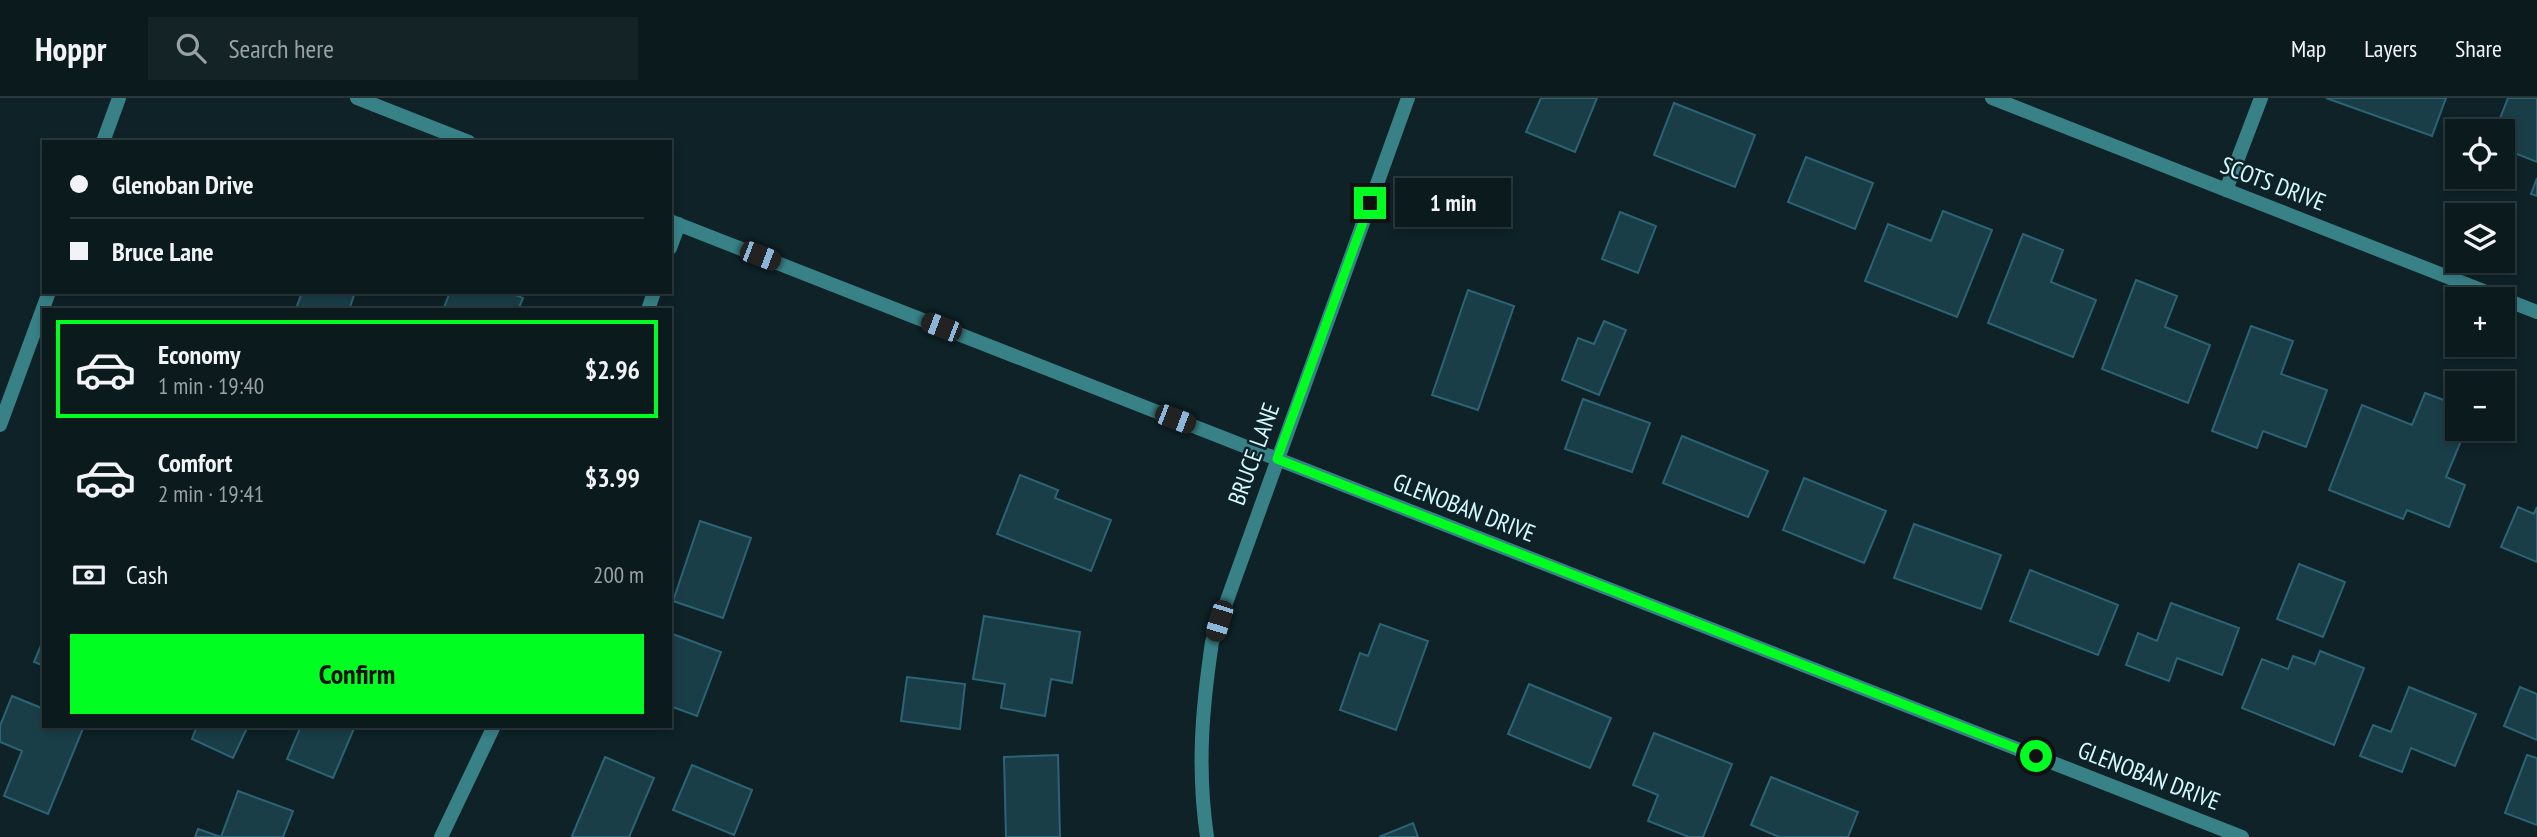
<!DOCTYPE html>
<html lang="en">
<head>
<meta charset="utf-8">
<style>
  :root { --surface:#0a1a1d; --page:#132326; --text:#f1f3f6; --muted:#99a1a4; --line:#2a383b; --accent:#00ff20 }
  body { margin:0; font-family:"PT Sans Narrow",sans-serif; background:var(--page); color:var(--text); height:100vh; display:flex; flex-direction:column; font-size:26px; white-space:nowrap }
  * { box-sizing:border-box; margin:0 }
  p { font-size:23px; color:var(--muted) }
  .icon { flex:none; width:38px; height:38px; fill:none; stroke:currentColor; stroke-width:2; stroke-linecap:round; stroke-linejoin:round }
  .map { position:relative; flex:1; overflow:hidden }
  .sheet { position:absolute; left:42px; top:210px; width:630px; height:420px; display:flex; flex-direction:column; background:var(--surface); border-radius:0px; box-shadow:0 4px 10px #0003,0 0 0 2px var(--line) }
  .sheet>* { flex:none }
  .banner { position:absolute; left:42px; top:42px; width:630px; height:154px; border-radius:0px; box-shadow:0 4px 10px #0003,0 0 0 2px var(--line); display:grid; align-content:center; height:154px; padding:0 28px; background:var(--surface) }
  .controls { position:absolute; left:2445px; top:21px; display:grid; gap:14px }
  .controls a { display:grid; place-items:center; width:70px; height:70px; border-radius:0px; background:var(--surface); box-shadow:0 4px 10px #0003,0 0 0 2px var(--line); font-size:35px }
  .end { position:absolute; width:32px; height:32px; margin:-16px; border:9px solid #00ff20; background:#111; box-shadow:0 0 0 4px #111 }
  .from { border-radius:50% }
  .bubble { position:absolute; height:49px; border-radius:0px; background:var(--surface); box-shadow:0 4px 10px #0003,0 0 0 2px var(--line); font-size:23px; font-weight:700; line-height:49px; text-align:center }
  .car { position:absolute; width:21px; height:42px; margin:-21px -10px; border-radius:9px; box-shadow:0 0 5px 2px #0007; background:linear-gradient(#222 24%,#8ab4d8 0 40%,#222 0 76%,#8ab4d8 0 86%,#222 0) }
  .banner b { display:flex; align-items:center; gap:24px; height:66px; font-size:26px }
  .banner b+b { border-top:2px solid var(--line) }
  .banner i { width:18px; height:18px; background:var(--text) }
  ul { padding:12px 0 0; list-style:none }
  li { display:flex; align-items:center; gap:21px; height:98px; margin:0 14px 10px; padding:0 14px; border:4px solid transparent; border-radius:0px }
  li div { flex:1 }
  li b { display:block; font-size:26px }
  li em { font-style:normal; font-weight:700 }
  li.active { border-color:var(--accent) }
  li>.icon { width:63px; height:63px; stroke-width:1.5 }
  .pay { display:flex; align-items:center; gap:18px; height:77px; padding:0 28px; font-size:26px }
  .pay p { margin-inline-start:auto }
  .button { display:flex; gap:14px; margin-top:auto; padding:14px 28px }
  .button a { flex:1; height:80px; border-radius:0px; background:var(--accent); color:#111; font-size:28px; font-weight:700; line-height:80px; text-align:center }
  header { display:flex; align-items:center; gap:42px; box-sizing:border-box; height:98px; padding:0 35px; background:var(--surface); border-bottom:2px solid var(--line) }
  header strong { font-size:33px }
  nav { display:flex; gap:38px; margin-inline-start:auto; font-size:24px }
  .search { width:490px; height:63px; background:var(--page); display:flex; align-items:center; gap:18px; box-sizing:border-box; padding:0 24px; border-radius:0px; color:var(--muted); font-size:26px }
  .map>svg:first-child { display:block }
  .building { fill:#1a3e48; stroke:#2b6475; stroke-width:2 }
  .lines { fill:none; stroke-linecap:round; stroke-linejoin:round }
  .lane { stroke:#388287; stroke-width:14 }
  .street { stroke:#388287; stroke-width:14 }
  .route { stroke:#00ff20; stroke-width:9 }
  .labels { text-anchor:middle; stroke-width:5; stroke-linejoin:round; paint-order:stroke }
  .street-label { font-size:24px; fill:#d4f9ff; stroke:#0e2227 }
</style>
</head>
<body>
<header>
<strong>Hoppr</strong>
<div class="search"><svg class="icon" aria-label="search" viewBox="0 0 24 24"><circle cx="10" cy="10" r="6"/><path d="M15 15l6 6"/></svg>Search here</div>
<nav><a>Map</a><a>Layers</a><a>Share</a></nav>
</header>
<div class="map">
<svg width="2537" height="739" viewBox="0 0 2537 739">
  <rect width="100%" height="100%" fill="#0e2227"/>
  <path class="building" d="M1541 0H1597L1575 54 1526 34Z
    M2326 0H2446L2432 38Z
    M2508 0H2537V64L2502 50V33H2495Z
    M1674 5 1755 37 1735 89 1654 57Z
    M1806 59 1873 85 1855 131 1788 104Z
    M2537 80V98L2531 96Z
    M1943 113 1992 132 1957 219 1865 183 1888 126 1931 143Z
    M1620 114 1656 128 1638 175 1602 161Z
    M2023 136 2063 152 2051 184 2096 202 2073 259 1988 225Z
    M2136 182 2177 198 2165 229 2210 247 2188 305 2102 271Z
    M1468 192 1514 208 1478 312 1432 297Z
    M302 194H355L349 212H306L297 208Z
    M450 194H508L523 200 518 212H443Z
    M1604 223 1626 232 1599 297 1562 282 1578 240 1594 246Z
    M2251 228 2293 243 2281 276 2327 292 2306 349 2263 333 2257 350 2212 333Z
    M2425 295 2457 307V331H2466L2446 379 2465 387 2449 429 2407 412 2403 421 2329 392 2362 307 2412 327Z
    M1583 301 1650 325 1632 374 1565 351Z
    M1682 338 1768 373 1748 419 1663 385Z
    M1020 377 1058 392 1055 400 1111 422 1091 473 997 436Z
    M1804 380 1886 413 1864 465 1783 432Z
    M2518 409 2534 416 2537 409V464L2501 449Z
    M700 423 751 440 723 520 673 503Z
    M1914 426 2001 457 1981 511 1894 480Z
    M2299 466 2345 484 2323 539 2277 521Z
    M2030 472 2118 507 2098 557 2010 523Z
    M2171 505 2239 530 2222 577 2177 560 2169 583 2126 567 2138 535 2157 543Z
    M984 518 1080 534 1072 585 1051 581 1045 618 1001 610 1005 586 973 581Z
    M1380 526 1428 543 1396 632 1340 612 1360 555 1368 558Z
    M670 535 721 554 697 618 670 608Z
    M44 540V568L34 564Z
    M2320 553 2364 570 2334 647 2242 610 2262 561 2288 571 2293 558 2315 566Z
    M907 579 965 586 960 631 901 623Z
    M1529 586 1611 620 1590 670 1508 636Z
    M2409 589 2476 616 2455 668 2411 650 2402 674 2360 658 2373 627 2391 634Z
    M2520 589 2537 596V642L2504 628Z
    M12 598 44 611V628H84L48 716 4 698 22 653 0 644V628Z
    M197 628H248L233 660 192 641Z
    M301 628H355L333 680 287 661Z
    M1654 635 1732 666 1703 739H1689L1648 723 1658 697 1633 687Z
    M1058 657 1060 739H1006L1004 659Z
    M2527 657 2537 660V727L2505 715Z
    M605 659 654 680 629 739H575L572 738Z
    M692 667 752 692 734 737 673 712Z
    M1771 679 1858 714 1848 739H1779L1751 727Z
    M238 693 293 713 283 739H221Z
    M1413 725 1418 739H1379Z
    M198 731 221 739H195Z"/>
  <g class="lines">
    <path class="lane" d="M2226 92 2261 0"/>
    <path class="street" d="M357 0 469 44
      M1992 0 2537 214
      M103 44 119 0
      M670 123 2242 739
      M670 150 679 126
      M648 212 654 194
      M0 327 49 194
      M441 739 494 628
      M1207 739C1197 670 1202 612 1212 544L1408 0"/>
  </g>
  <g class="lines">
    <path class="route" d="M1370 105 1277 361 2036 658"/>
  </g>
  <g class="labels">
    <g class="street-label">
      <text transform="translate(2273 86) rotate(21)" y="8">SCOTS DRIVE</text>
      <text transform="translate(1254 356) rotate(-70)" y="8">BRUCE LANE</text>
      <text transform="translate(1464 410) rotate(21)" y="8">GLENOBAN DRIVE</text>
      <text transform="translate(2149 678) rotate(21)" y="8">GLENOBAN DRIVE</text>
    </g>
  </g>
</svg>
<div class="controls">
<a><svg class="icon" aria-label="locate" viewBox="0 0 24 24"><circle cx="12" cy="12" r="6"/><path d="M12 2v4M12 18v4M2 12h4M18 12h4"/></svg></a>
<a><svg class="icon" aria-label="layers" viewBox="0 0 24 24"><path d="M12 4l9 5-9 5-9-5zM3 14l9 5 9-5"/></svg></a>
<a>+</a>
<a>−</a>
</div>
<i class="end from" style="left:2036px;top:658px"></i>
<i class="end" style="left:1370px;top:105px"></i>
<div class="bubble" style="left:1395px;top:80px;width:116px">1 min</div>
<i class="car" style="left:760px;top:158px;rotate:111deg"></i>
<i class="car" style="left:941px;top:229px;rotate:291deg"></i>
<i class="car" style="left:1175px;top:321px;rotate:111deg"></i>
<i class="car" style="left:1219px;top:523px;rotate:197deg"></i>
<div class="banner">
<b><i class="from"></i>Glenoban Drive</b>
<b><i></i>Bruce Lane</b>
</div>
<section class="sheet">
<ul>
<li class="active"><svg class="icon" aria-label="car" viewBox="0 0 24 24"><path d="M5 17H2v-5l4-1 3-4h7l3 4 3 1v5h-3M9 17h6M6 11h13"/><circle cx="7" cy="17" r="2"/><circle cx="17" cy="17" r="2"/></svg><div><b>Economy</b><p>1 min · 19:40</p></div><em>$2.96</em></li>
<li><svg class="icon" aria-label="car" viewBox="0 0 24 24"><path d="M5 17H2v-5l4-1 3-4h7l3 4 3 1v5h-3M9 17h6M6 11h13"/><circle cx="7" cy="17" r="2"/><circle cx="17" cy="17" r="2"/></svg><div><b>Comfort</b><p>2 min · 19:41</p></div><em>$3.99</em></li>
</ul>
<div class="pay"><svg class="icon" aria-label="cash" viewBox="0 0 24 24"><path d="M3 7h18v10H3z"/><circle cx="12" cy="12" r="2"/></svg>Cash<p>200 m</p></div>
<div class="button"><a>Confirm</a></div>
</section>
</div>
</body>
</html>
